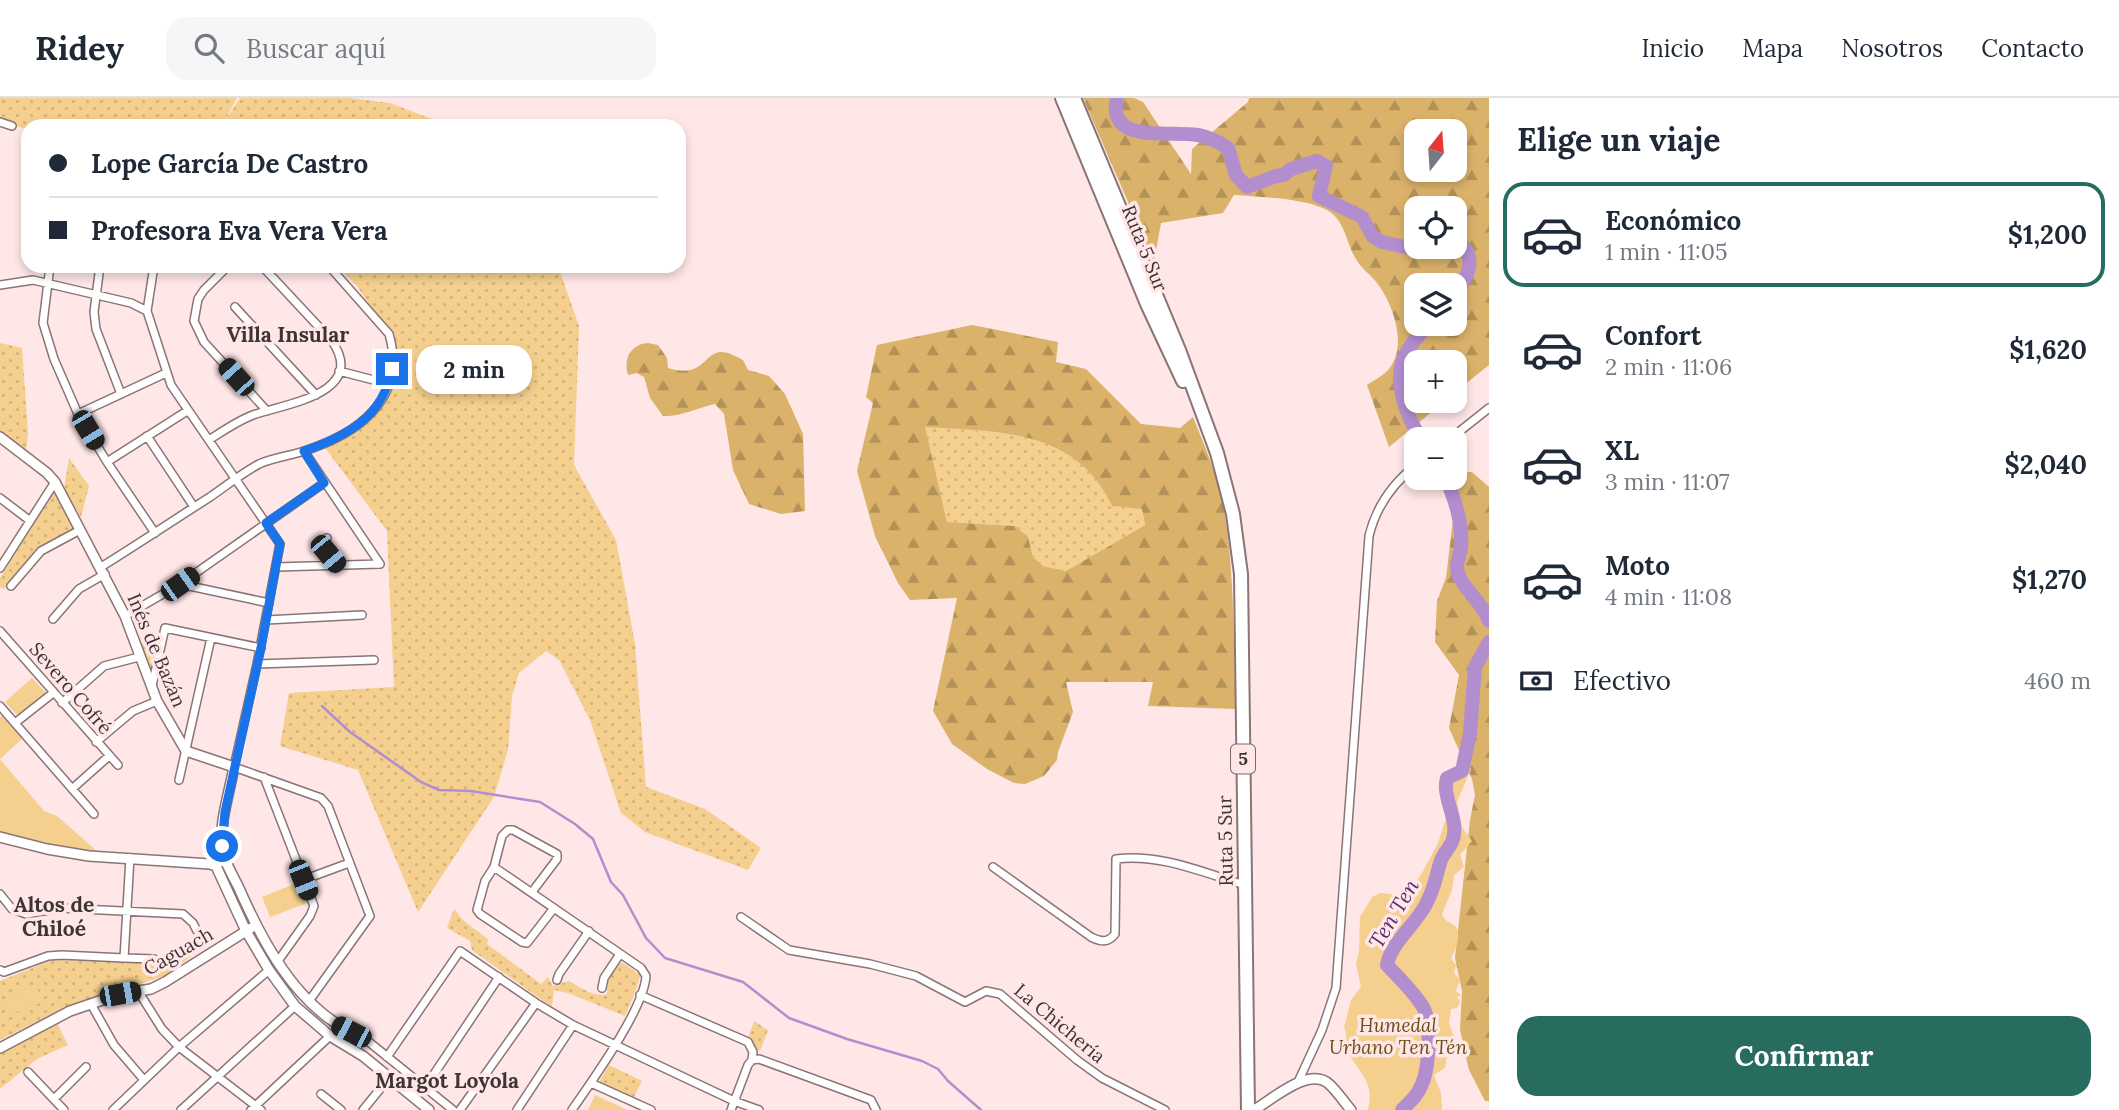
<!DOCTYPE html>
<html lang="es">
<head>
<meta charset="utf-8">
<style>
  :root { --surface:#fff; --page:#f6f6f7; --text:#1f2937; --muted:#747a83; --line:#e0e1e3; --accent:#286c5f }
  body { margin:0; font-family:Lora,serif; background:var(--page); color:var(--text); height:100vh; display:flex; flex-direction:column; font-size:26px; white-space:nowrap }
  * { box-sizing:border-box; margin:0 }
  p { font-size:23px; color:var(--muted) }
  .icon { flex:none; width:38px; height:38px; fill:none; stroke:currentColor; stroke-width:2; stroke-linecap:round; stroke-linejoin:round }
  .map { position:relative; flex:1; overflow:hidden }
  .sheet { display:flex; flex-direction:column; background:var(--surface); width:630px }
  .sheet>* { flex:none }
  .top-card { position:absolute; left:21px; top:21px; width:665px; height:154px; border-radius:21px; box-shadow:0 4px 10px #0003; display:grid; align-content:center; height:154px; padding:0 28px; background:var(--surface) }
  .needle { width:46px; rotate:17deg }
  .controls { position:absolute; left:1404px; top:21px; display:grid; gap:14px }
  .controls a { display:grid; place-items:center; width:63px; height:63px; border-radius:14px; background:var(--surface); box-shadow:0 4px 10px #0003; font-size:35px }
  .end { position:absolute; width:32px; height:32px; margin:-16px; border:9px solid #1a73e8; background:#fff; box-shadow:0 0 0 4px #fff }
  .from { border-radius:50% }
  .bubble { position:absolute; height:49px; border-radius:21px; background:var(--surface); box-shadow:0 4px 10px #0003; font-size:23px; font-weight:700; line-height:49px; text-align:center }
  .car { position:absolute; width:21px; height:42px; margin:-21px -10px; border-radius:9px; box-shadow:0 0 5px 2px #0007; background:linear-gradient(#222 24%,#8ab4d8 0 40%,#222 0 76%,#8ab4d8 0 86%,#222 0) }
  .top-card b { display:flex; align-items:center; gap:24px; height:66px; font-size:26px }
  .top-card b+b { border-top:2px solid var(--line) }
  .top-card i { width:18px; height:18px; background:var(--text) }
  ul { padding:0; list-style:none }
  li { display:flex; align-items:center; gap:21px; height:105px; margin:0 14px 10px; padding:0 14px; border:4px solid transparent; border-radius:21px }
  li div { flex:1 }
  li b { display:block; font-size:26px }
  li em { font-style:normal; font-weight:700 }
  li.on { border-color:var(--accent) }
  li>.icon { width:63px; height:63px; stroke-width:1.5 }
  h2 { padding:0 28px; font-size:32px; line-height:84px }
  .pay { display:flex; align-items:center; gap:18px; height:77px; padding:0 28px; font-size:26px }
  .pay p { margin-inline-start:auto }
  .primary-button { display:flex; gap:14px; margin-top:auto; padding:14px 28px }
  .primary-button a { flex:1; height:80px; border-radius:21px; background:var(--accent); color:#fff; font-size:28px; font-weight:700; line-height:80px; text-align:center }
  header { display:flex; align-items:center; gap:42px; box-sizing:border-box; height:98px; padding:0 35px; background:var(--surface); border-bottom:2px solid var(--line) }
  header strong { font-size:33px }
  nav { display:flex; gap:38px; margin-inline-start:auto; font-size:24px }
  .search { width:490px; height:63px; background:var(--page); display:flex; align-items:center; gap:18px; box-sizing:border-box; padding:0 24px; border-radius:21px; color:var(--muted); font-size:26px }
  main { display:flex; flex:1; min-height:0 }
  .map>svg:first-child { display:block }
  .grass { fill:url(#grass-dots) }
  .forest { fill:url(#forest-firs); fill-rule:evenodd }
  .park { fill:#f5cf8e }
  .lines { fill:none; stroke-linecap:round; stroke-linejoin:round }
  .stream { stroke:#b38ecf; stroke-width:2.5 }
  .river { stroke:#b38ecf; stroke-width:14 }
  .minor-casing { stroke:#8a7475; stroke-width:10 }
  .tertiary-casing { stroke:#8a7475; stroke-width:12 }
  .trunk-casing { stroke:#8a7475; stroke-width:16 }
  .minor { stroke:#fff; stroke-width:7 }
  .tertiary { stroke:#fff; stroke-width:9 }
  .trunk { stroke:#fff; stroke-width:12 }
  .route { stroke:#1a73e8; stroke-width:9 }
  .labels { text-anchor:middle; stroke-width:7; stroke-linejoin:round; paint-order:stroke }
  .shield { fill:#ffe6e7; stroke:#78696a; stroke-width:2 }
  .shield-label { font-size:18px; font-weight:bold; fill:#3e3434 }
  .street-label { font-size:19px; fill:#3e3434; stroke:#ffe6e7 }
  .park-label { font-size:19px; font-style:italic; fill:#6b4f18; stroke:#ffe6e7 }
  .neighbourhood-label { font-size:21px; font-weight:bold; fill:#3e3434; stroke:#ffe6e7 }
  .water-label { font-size:21px; font-style:italic; fill:#5b2b79; stroke:#ffe6e7 }
</style>
</head>
<body>
<header>
<strong>Ridey</strong>
<div class="search"><svg class="icon" aria-label="search" viewBox="0 0 24 24"><circle cx="10" cy="10" r="6"/><path d="M15 15l6 6"/></svg>Buscar aquí</div>
<nav><a>Inicio</a><a>Mapa</a><a>Nosotros</a><a>Contacto</a></nav>
</header>
<main>
<div class="map">
<svg width="1489" height="1012" viewBox="0 0 1489 1012">
  <defs>
    <pattern id="grass-dots" width="8" height="8" patternUnits="userSpaceOnUse" patternTransform="scale(1.75)"><rect width="8" height="8" fill="#f5cf8e"/><path d="M2 2h.1M6 6h.1" fill="none" stroke="#d3b27b" stroke-width="1.8" stroke-linecap="round"/></pattern>
    <pattern id="forest-firs" width="22" height="20" patternUnits="userSpaceOnUse" patternTransform="scale(1.75)"><rect width="22" height="20" fill="#dbb26a"/><path d="M5 1l3.5 6h-7zM16 11l3.5 6h-7z" fill="#b39258"/></pattern>
  </defs>
  <rect width="100%" height="100%" fill="#ffe6e7"/>
  <path class="grass" d="M0 0H237L223 26 240 0H349L390 5 450 28H28V31L0 24Z
    M337 168H558L579 228 574 367 616 442 635 546 646 689 705 711 761 750 748 772 645 734 621 715 590 622 559 562 546 553 519 575 512 598 508 652 494 699 418 814 358 672 280 648 289 595 394 589 387 433 323 347 366 321 390 281 389 236 357 188Z
    M0 245 22 250 28 335 26 352 0 333Z
    M924 329C998 334 1075 330 1112 408L1142 411 1145 427 1066 473 1043 468 1033 459 1028 439 1015 428 947 424Z
    M69 360 89 388 81 419 64 391Z
    M54 394 74 430 38 449 4 491 0 489V480Z
    M161 535 151 580 138 547Z
    M454 811 464 823 488 841 487 846 541 886 548 879 553 888 569 883C580 889 594 900 607 896L608 882 616 865H623L640 877 637 889 625 918 568 895 554 892 552 908 545 904 476 855 472 852 470 843 447 830Z
    M196 840 198 853 167 877 62 911 0 942V883L52 862 159 863C168 852 184 847 196 840Z
    M55 921 68 947 37 961 0 991V950Z
    M754 923 768 932 760 953 753 949 748 940Z
    M609 967 642 983 634 999 599 984Z"/>
  <path class="forest" d="M1083 0H1134L1143 4 1191 76 1192 51 1248 4 1249 0H1489V267L1454 295V264H1416V303H1445L1389 349 1367 287C1372 283 1379 280 1385 275 1410 253 1394 207 1377 185 1371 177 1361 170 1356 161 1347 147 1345 124 1330 114 1309 100 1259 99 1234 97L1223 115 1161 125 1154 164ZM1416 33H1454V72H1416ZM1416 110H1454V149H1416ZM1416 187H1454V226H1416Z
    M972 227 1058 244 1056 264 1086 271 1141 326 1180 330 1193 319C1205 349 1218 379 1224 411 1235 476 1233 545 1236 611L1148 608 1153 584H1066L1073 614 1058 654 1057 662 1044 678 1025 686 1014 685 987 671 952 646 933 613 957 500 910 502 898 485 875 438 857 373 873 305 866 299 877 247ZM925 329C998 334 1075 330 1112 408L1142 411 1145 427 1066 473 1043 468 1033 459 1028 439 1015 428 947 424Z
    M648 245 658 247 667 260 668 270C704 281 703 255 721 254 729 254 737 259 743 262L748 272 769 278 785 296 803 336 805 413 781 416 749 406 733 372 724 316 715 306C697 310 680 319 663 318L650 300 644 279 637 275 628 277C623 261 631 246 648 245Z
    M1454 374H1472L1489 389V1003H1485L1469 972 1460 932 1462 893 1455 860 1470 722 1475 697 1472 681 1449 630 1459 577 1435 544 1437 503 1446 480 1454 413 1452 380H1454Z"/>
  <path class="park" d="M32 580 46 595 19 619 5 604Z
    M4 616 24 639 0 661V619Z
    M0 661 44 713 57 718 100 756 49 749 0 736Z
    M1469 667 1471 671 1457 704 1462 729 1472 743 1460 757 1464 769 1454 777 1452 792 1442 816C1445 823 1447 823 1454 827 1463 835 1456 851 1451 860L1456 867 1454 875 1460 882 1456 893 1461 897 1457 899 1460 904 1457 910 1451 911 1449 925 1457 947 1455 954 1447 958 1445 970 1434 977 1441 995 1442 1012H1368C1375 980 1358 977 1347 951 1344 943 1348 936 1344 929L1351 902 1361 889 1356 866 1359 853 1360 819 1372 799 1380 795 1398 797 1418 781 1423 773 1438 745 1447 717 1445 696 1448 681 1454 675 1464 674Z
    M299 784 307 805 270 819 262 799Z
    M36 887 43 904 12 916 5 899Z
    M595 997 627 1012H588Z"/>
  <g class="lines">
    <path class="stream" d="M322 608 350 634 421 684 439 692 471 693 540 704 575 726 593 741 611 784 623 797 646 840 665 860 743 884 789 920 847 941 922 963 938 971 948 983 981 1012"/>
    <path class="river" d="M1117 0C1106 47 1171 32 1198 37 1209 39 1219 44 1228 50L1236 77 1247 89 1276 78 1284 77 1291 71 1317 63 1326 68 1319 98 1362 119 1373 139 1382 144 1418 152 1428 149
      M1454 142C1478 153 1471 179 1454 194
      M1421 341C1407 319 1392 283 1405 257 1411 245 1421 235 1429 226
      M1446 380C1455 402 1463 425 1461 450 1460 457 1456 464 1457 471 1461 491 1481 501 1489 523
      M1402 1012C1410 1004 1418 997 1422 986 1429 970 1432 924 1423 909 1414 894 1399 880 1387 867 1391 845 1414 828 1425 808 1435 790 1435 781 1441 762 1444 755 1449 750 1452 744 1461 723 1441 700 1447 680L1462 673 1470 635 1475 569 1489 544"/>
    <defs>
      <path id="minor" d="M0 24 12 28
        M50 168 43 225 54 261 78 316 107 364 155 435
        M100 168 94 214 96 231 121 296
        M228 168 204 192 198 201 194 223 204 244 267 313
        M0 187 33 182 131 205 147 213 171 287 280 446 257 566 234 669 321 700 328 708 370 818 309 903
        M235 209 316 297
        M147 213 154 168
        M339 273 389 286
        M78 316 166 275
        M147 338 194 409
        M1450 341 1489 310
        M209 342C223 333 237 323 253 317 284 306 368 296 332 243L262 168
        M304 353 380 466
        M107 364 187 313
        M0 400 29 422
        M327 440 319 445 338 467
        M101 469C138 446 174 422 210 399 226 388 242 375 259 366 272 360 288 358 301 354 356 337 408 302 389 236L329 168
        M276 469 380 466
        M0 470 55 384
        M180 486 269 505
        M11 488 41 453 80 432
        M125 518 180 486 324 385
        M53 521 79 491 105 476
        M266 522 362 517
        M0 533 118 667
        M257 566 374 562
        M152 588 165 530 261 550
        M62 605 104 568 139 559
        M0 608 94 716
        M15 625 53 595
        M96 644 133 613 157 603
        M264 679 314 808 310 818 278 863
        M179 682 211 540
        M72 691 109 658
        M494 769 641 870 646 878C644 911 592 983 572 1012
        M993 769 1091 839C1101 844 1108 845 1115 836L1116 761C1159 755 1204 775 1245 787
        M303 782 349 765
        M532 794 557 761V756L513 732H508L502 738 494 769 485 783 477 812 480 816 522 844 527 845 554 810
        M0 796 12 811 26 816 61 810 183 816 193 825 197 833
        M741 819 789 852 870 866 916 878 965 904 986 893 1000 896 1077 962 1102 980 1165 1012
        M124 860 154 861
        M0 872 4 874 48 858 62 857 124 860 130 760
        M557 882 559 876 589 833
        M602 890 604 880 620 856
        M138 893 162 931 179 949 261 1012
        M640 897 748 944 753 954 752 962
        M91 906 114 947 144 982
        M351 934 364 940 453 1012
        M387 959 460 853 536 905 573 927 734 1003 759 1012
        M752 962 759 961 871 1002 876 1012
        M28 974 64 1012
        M1298 984 1322 932 1336 890 1369 438C1376 409 1392 386 1416 367
        M591 985 651 1012
        M424 991 499 879
        M321 996 341 1012
        M54 1001 86 969
        M113 1012 179 949 269 872
        M181 1012 295 908
        M251 1012 330 938
        M363 1012 389 980
        M460 1012 536 905
        M517 1012 573 927
        M731 1012 748 967 752 962"/>
      <path id="tertiary" d="M0 339 47 375 55 384 125 518 157 603 186 653 234 669C230 692 219 726 222 748 223 762 232 776 238 788 262 843 295 906 351 934L345 945
        M0 739 47 751 89 758 210 766 216 768 246 833 269 872 295 908 330 938 363 958 429 1012
        M0 950 70 913 120 896 151 891 165 884 251 830
        M1254 1012C1273 1001 1309 968 1329 986 1337 993 1344 1004 1351 1012"/>
      <path id="trunk" d="M1062 0 1147 206 1183 283
        M1074 0 1179 252 1217 355 1233 416 1241 476 1248 1012"/>
    </defs>
    <use href="#minor" class="minor-casing"/>
    <use href="#tertiary" class="tertiary-casing"/>
    <use href="#trunk" class="trunk-casing"/>
    <use href="#minor" class="minor"/>
    <use href="#tertiary" class="tertiary"/>
    <use href="#trunk" class="trunk"/>
  </g>
  <g class="lines">
    <path class="route" d="M222 748 225 714 261 550 280 446 266 425 324 385 304 353C347 338 383 319 392 271"/>
  </g>
  <g class="labels">
    <rect class="shield" x="1231" y="646.5" width="24" height="29" rx="5"/>
    <g class="shield-label">
      <text x="1243" y="667">5</text>
    </g>
    <g class="street-label">
      <text transform="translate(1145 150) rotate(68)" y="7">Ruta 5 Sur</text>
      <text transform="translate(157 552) rotate(67)" y="7">Inés de Bazán</text>
      <text transform="translate(71 590) rotate(49)" y="7">Severo Cofré</text>
      <text transform="translate(1225 743) rotate(-91)" y="7">Ruta 5 Sur</text>
      <text transform="translate(178 853) rotate(-30)" y="7">Caguach</text>
      <text transform="translate(1060 925) rotate(40)" y="7">La Chichería</text>
    </g>
    <g class="park-label">
      <text x="1398" y="934">Humedal<tspan x="1398" dy="22">Urbano Ten Tén</tspan></text>
    </g>
    <g class="neighbourhood-label">
      <text x="288" y="244">Villa Insular</text>
      <text x="54" y="814">Altos de<tspan x="54" dy="24">Chiloé</tspan></text>
      <text x="447" y="990">Margot Loyola</text>
    </g>
    <g class="water-label">
      <text transform="translate(1394 816) rotate(-59)" y="7">Ten Ten</text>
    </g>
  </g>
</svg>
<div class="controls">
<a><svg class="needle" viewBox="-14 -14 28 28"><path d="M0-13l5 13h-10z" fill="#e53935"/><path d="M0 13l5-13h-10z" fill="#747a83"/></svg></a>
<a><svg class="icon" aria-label="locate" viewBox="0 0 24 24"><circle cx="12" cy="12" r="6"/><path d="M12 2v4M12 18v4M2 12h4M18 12h4"/></svg></a>
<a><svg class="icon" aria-label="layers" viewBox="0 0 24 24"><path d="M12 4l9 5-9 5-9-5zM3 14l9 5 9-5"/></svg></a>
<a>+</a>
<a>−</a>
</div>
<i class="end from" style="left:222px;top:748px"></i>
<i class="end" style="left:392px;top:271px"></i>
<div class="bubble" style="left:416px;top:247px;width:116px">2 min</div>
<i class="car" style="left:236px;top:279px;rotate:318deg"></i>
<i class="car" style="left:88px;top:332px;rotate:149deg"></i>
<i class="car" style="left:328px;top:456px;rotate:140deg"></i>
<i class="car" style="left:180px;top:486px;rotate:55deg"></i>
<i class="car" style="left:303px;top:782px;rotate:158deg"></i>
<i class="car" style="left:120px;top:896px;rotate:80deg"></i>
<i class="car" style="left:351px;top:934px;rotate:297deg"></i>
<div class="top-card">
<b><i class="from"></i>Lope García De Castro</b>
<b><i></i>Profesora Eva Vera Vera</b>
</div>
</div>
<section class="sheet">
<h2>Elige un viaje</h2>
<ul>
<li class="on"><svg class="icon" aria-label="car" viewBox="0 0 24 24"><path d="M5 17H2v-5l4-1 3-4h7l3 4 3 1v5h-3M9 17h6M6 11h13"/><circle cx="7" cy="17" r="2"/><circle cx="17" cy="17" r="2"/></svg><div><b>Económico</b><p>1 min · 11:05</p></div><em>$1,200</em></li>
<li><svg class="icon" aria-label="car" viewBox="0 0 24 24"><path d="M5 17H2v-5l4-1 3-4h7l3 4 3 1v5h-3M9 17h6M6 11h13"/><circle cx="7" cy="17" r="2"/><circle cx="17" cy="17" r="2"/></svg><div><b>Confort</b><p>2 min · 11:06</p></div><em>$1,620</em></li>
<li><svg class="icon" aria-label="car" viewBox="0 0 24 24"><path d="M5 17H2v-5l4-1 3-4h7l3 4 3 1v5h-3M9 17h6M6 11h13"/><circle cx="7" cy="17" r="2"/><circle cx="17" cy="17" r="2"/></svg><div><b>XL</b><p>3 min · 11:07</p></div><em>$2,040</em></li>
<li><svg class="icon" aria-label="car" viewBox="0 0 24 24"><path d="M5 17H2v-5l4-1 3-4h7l3 4 3 1v5h-3M9 17h6M6 11h13"/><circle cx="7" cy="17" r="2"/><circle cx="17" cy="17" r="2"/></svg><div><b>Moto</b><p>4 min · 11:08</p></div><em>$1,270</em></li>
</ul>
<div class="pay"><svg class="icon" aria-label="cash" viewBox="0 0 24 24"><path d="M3 7h18v10H3z"/><circle cx="12" cy="12" r="2"/></svg>Efectivo<p>460 m</p></div>
<div class="primary-button"><a>Confirmar</a></div>
</section>
</main>
</body>
</html>
